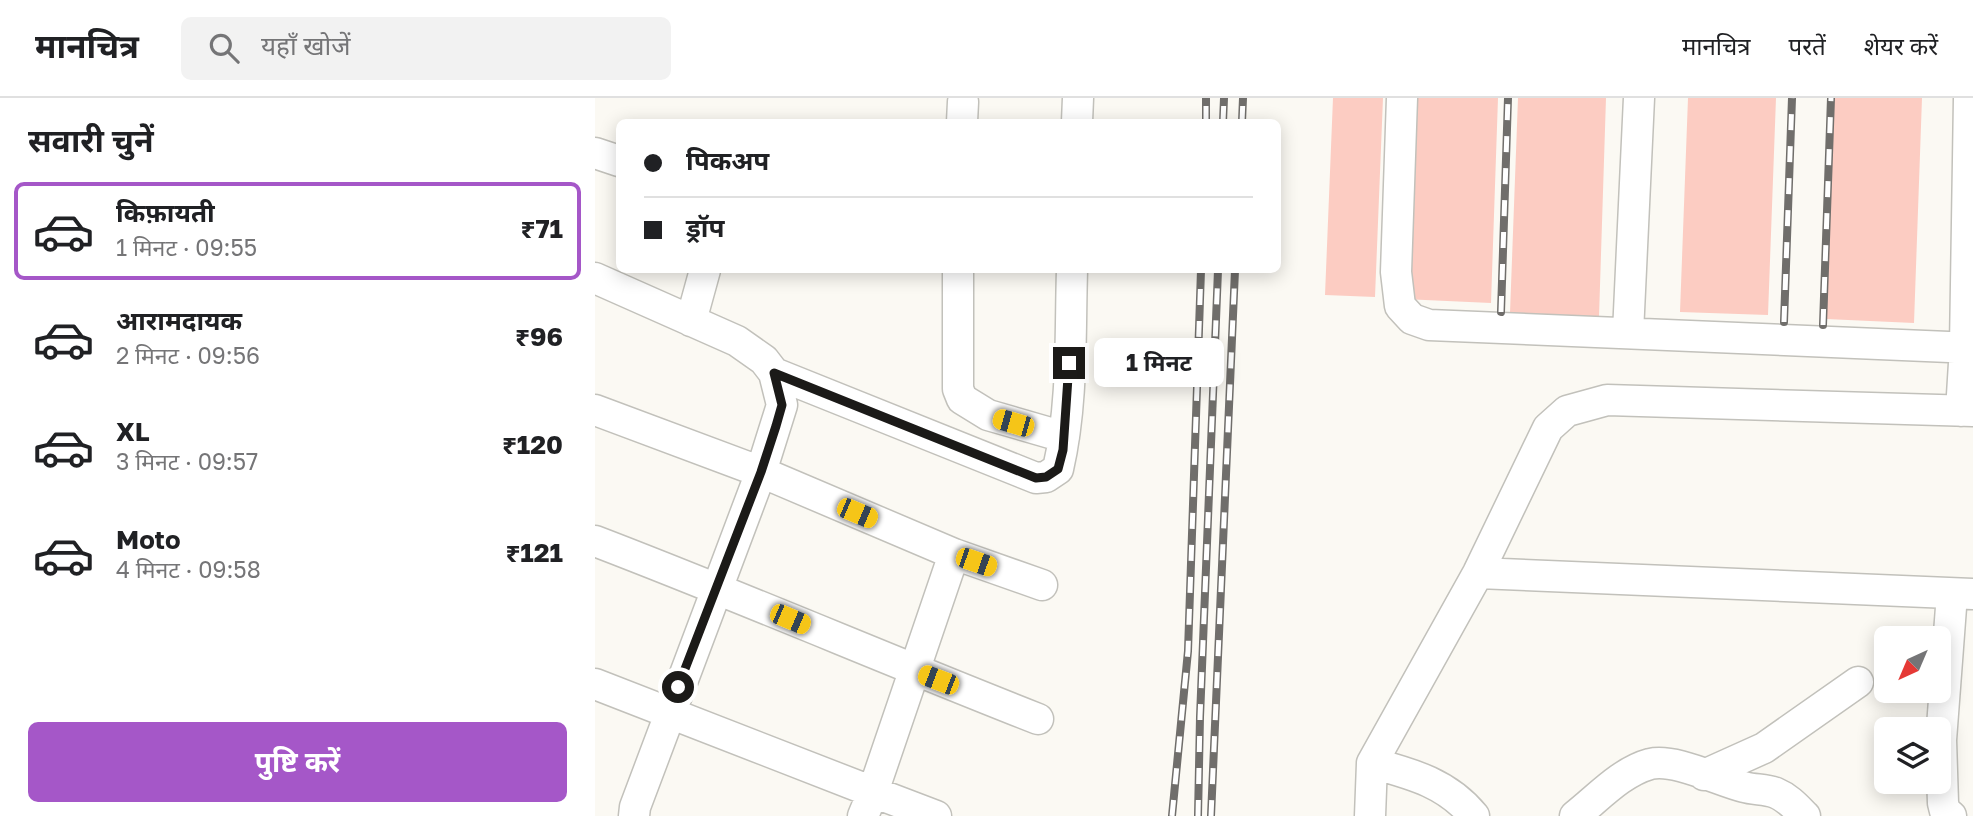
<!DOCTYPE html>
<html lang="hi">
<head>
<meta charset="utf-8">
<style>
  :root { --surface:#fff; --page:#f2f2f2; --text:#202124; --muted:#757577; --line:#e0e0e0; --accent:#a557c8 }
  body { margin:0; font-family:"Golos Text","Noto Sans Devanagari",sans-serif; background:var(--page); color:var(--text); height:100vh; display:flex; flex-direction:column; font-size:26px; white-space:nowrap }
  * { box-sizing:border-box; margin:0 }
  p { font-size:23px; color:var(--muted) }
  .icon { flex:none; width:38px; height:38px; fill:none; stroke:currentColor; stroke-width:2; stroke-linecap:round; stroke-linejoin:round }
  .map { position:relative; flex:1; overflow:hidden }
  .drawer { display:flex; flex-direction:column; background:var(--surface); width:595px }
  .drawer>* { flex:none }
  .guide { position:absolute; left:21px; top:21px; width:665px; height:154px; border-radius:10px; box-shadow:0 4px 18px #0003; display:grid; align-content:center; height:154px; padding:0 28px; background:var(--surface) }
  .needle { width:46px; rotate:224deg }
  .fabs { position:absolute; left:1279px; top:528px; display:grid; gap:14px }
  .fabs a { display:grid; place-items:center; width:77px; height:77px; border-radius:10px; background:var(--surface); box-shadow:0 4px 18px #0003; font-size:35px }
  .end { position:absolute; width:32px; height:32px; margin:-16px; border:9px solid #1b1a18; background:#fff; box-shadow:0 0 0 4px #fff }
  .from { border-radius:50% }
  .bubble { position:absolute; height:49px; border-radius:10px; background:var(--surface); box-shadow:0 4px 18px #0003; font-size:23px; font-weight:700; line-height:49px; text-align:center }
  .car { position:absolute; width:21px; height:42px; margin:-21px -10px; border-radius:9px; box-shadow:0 0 5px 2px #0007; background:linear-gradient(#f5c518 24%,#345 0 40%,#f5c518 0 76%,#345 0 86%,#f5c518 0) }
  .guide b { display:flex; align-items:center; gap:24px; height:66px; font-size:26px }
  .guide b+b { border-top:2px solid var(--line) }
  .guide i { width:18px; height:18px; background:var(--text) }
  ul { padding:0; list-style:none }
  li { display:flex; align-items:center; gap:21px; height:98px; margin:0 14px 10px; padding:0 14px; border:4px solid transparent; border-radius:10px }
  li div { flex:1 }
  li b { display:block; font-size:26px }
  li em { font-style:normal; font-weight:700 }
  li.active { border-color:var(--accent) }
  li>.icon { width:63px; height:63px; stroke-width:1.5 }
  h2 { padding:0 28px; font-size:32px; line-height:84px }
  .action { display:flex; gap:14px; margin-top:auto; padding:14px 28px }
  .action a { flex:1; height:80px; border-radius:10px; background:var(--accent); color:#fff; font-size:28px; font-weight:700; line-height:80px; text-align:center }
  header { display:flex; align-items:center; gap:42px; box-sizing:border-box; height:98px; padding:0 35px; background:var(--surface); border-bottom:2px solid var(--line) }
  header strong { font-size:33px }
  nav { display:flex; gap:38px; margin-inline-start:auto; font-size:24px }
  .search { width:490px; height:63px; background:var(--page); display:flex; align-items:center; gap:18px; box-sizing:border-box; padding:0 24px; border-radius:10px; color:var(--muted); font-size:26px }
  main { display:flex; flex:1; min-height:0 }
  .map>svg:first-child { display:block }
  .building { fill:#fcccc2 }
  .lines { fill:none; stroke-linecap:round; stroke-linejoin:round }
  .minor-casing { stroke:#c2c1bb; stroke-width:33 }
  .minor { stroke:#fff; stroke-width:30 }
  .rail-casing { stroke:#706e6b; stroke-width:8 }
  .rail { stroke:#fff; stroke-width:5; stroke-dasharray:16; stroke-linecap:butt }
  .route { stroke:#1b1a18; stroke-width:9 }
</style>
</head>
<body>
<header>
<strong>मानचित्र</strong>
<div class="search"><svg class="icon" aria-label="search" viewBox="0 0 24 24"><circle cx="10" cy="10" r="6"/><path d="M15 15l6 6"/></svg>यहाँ खोजें</div>
<nav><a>मानचित्र</a><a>परतें</a><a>शेयर करें</a></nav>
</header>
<main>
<section class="drawer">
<h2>सवारी चुनें</h2>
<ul>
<li class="active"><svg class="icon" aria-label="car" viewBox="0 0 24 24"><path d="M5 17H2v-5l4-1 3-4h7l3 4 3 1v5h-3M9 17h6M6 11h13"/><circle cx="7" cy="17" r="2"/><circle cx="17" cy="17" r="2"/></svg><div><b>किफ़ायती</b><p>1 मिनट · 09:55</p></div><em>₹71</em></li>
<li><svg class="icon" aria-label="car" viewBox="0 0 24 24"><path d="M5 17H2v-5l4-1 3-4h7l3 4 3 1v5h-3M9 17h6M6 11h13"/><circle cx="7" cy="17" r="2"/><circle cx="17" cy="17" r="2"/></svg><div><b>आरामदायक</b><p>2 मिनट · 09:56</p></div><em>₹96</em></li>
<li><svg class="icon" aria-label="car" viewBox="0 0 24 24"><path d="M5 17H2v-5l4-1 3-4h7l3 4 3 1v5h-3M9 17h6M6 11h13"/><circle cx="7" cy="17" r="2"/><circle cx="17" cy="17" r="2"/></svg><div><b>XL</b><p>3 मिनट · 09:57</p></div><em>₹120</em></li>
<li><svg class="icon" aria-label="car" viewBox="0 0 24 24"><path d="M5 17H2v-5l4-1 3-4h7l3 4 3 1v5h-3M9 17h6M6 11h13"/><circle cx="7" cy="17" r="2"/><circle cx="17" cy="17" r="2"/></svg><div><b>Moto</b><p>4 मिनट · 09:58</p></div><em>₹121</em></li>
</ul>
<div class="action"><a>पुष्टि करें</a></div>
</section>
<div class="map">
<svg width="1378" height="718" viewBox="0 0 1378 718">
  <rect width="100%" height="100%" fill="#fbf9f3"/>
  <path class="building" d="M738 0H788L780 199 730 197Z
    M815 0H903L896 205 808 201Z
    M923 0H1011L1004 219 915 215Z
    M1093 0H1181L1173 217 1085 214Z
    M1238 0H1327L1319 225 1231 221Z"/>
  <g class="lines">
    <defs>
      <path id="minor" d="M807 0 801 174 805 208 817 221 834 227 1378 250
        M367 24 368 4
        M482 24 483 0
        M0 55 24 63
        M363 172V291L367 301 393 317 469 339
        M0 180 142 243 169 262 179 275 187 307 166 374 40 709 39 718
        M96 223 110 172
        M1033 235 1044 0
        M179 275 441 380 451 379 463 371C478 306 475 237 477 172
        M0 312 166 374 359 456 278 694 341 718
        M1366 313 1370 249 1374 0
        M0 443C149 500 295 563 443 621
        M359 456 447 487
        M883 475 1378 496
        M0 586 278 694 268 718
        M777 665C817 676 852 685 879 718
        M1109 677 1169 650 1263 584
        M775 718 777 665 883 475 953 330 972 313 1012 302 1378 313
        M980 718C1003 700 1026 674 1055 666 1080 660 1124 683 1149 689 1159 692 1171 691 1181 695 1193 700 1201 709 1210 718
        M1356 718 1350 713 1348 705 1346 642 1357 496"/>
    </defs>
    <use href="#minor" class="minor-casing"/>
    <use href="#minor" class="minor"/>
    <defs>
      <path id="rail" d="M611 24V0
        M628 24 629 0
        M647 24 648 0
        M906 214 913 0
        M1189 224 1197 0
        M1228 227 1236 0
        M577 718 593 553 606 172
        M603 718 605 619 623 172
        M616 718 640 172"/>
    </defs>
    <use href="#rail" class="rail-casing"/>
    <use href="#rail" class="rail"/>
  </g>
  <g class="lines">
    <path class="route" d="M83 589 166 374 181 328 187 307 179 275 441 380 451 379 463 371 468 352 474 265"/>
  </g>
</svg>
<div class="fabs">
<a><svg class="needle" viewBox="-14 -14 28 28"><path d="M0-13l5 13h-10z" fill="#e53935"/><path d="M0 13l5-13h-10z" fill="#757577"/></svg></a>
<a><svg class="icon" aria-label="layers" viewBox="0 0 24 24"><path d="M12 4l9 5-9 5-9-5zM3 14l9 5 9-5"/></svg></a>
</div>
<i class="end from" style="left:83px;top:589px"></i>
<i class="end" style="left:474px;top:265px"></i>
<div class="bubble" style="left:499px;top:240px;width:130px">1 मिनट</div>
<i class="car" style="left:418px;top:325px;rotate:286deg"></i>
<i class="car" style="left:262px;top:415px;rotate:113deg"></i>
<i class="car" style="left:381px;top:464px;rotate:109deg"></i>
<i class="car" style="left:195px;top:521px;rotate:113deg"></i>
<i class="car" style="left:343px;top:582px;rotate:291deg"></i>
<div class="guide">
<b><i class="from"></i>पिकअप</b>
<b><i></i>ड्रॉप</b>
</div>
</div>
</main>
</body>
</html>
